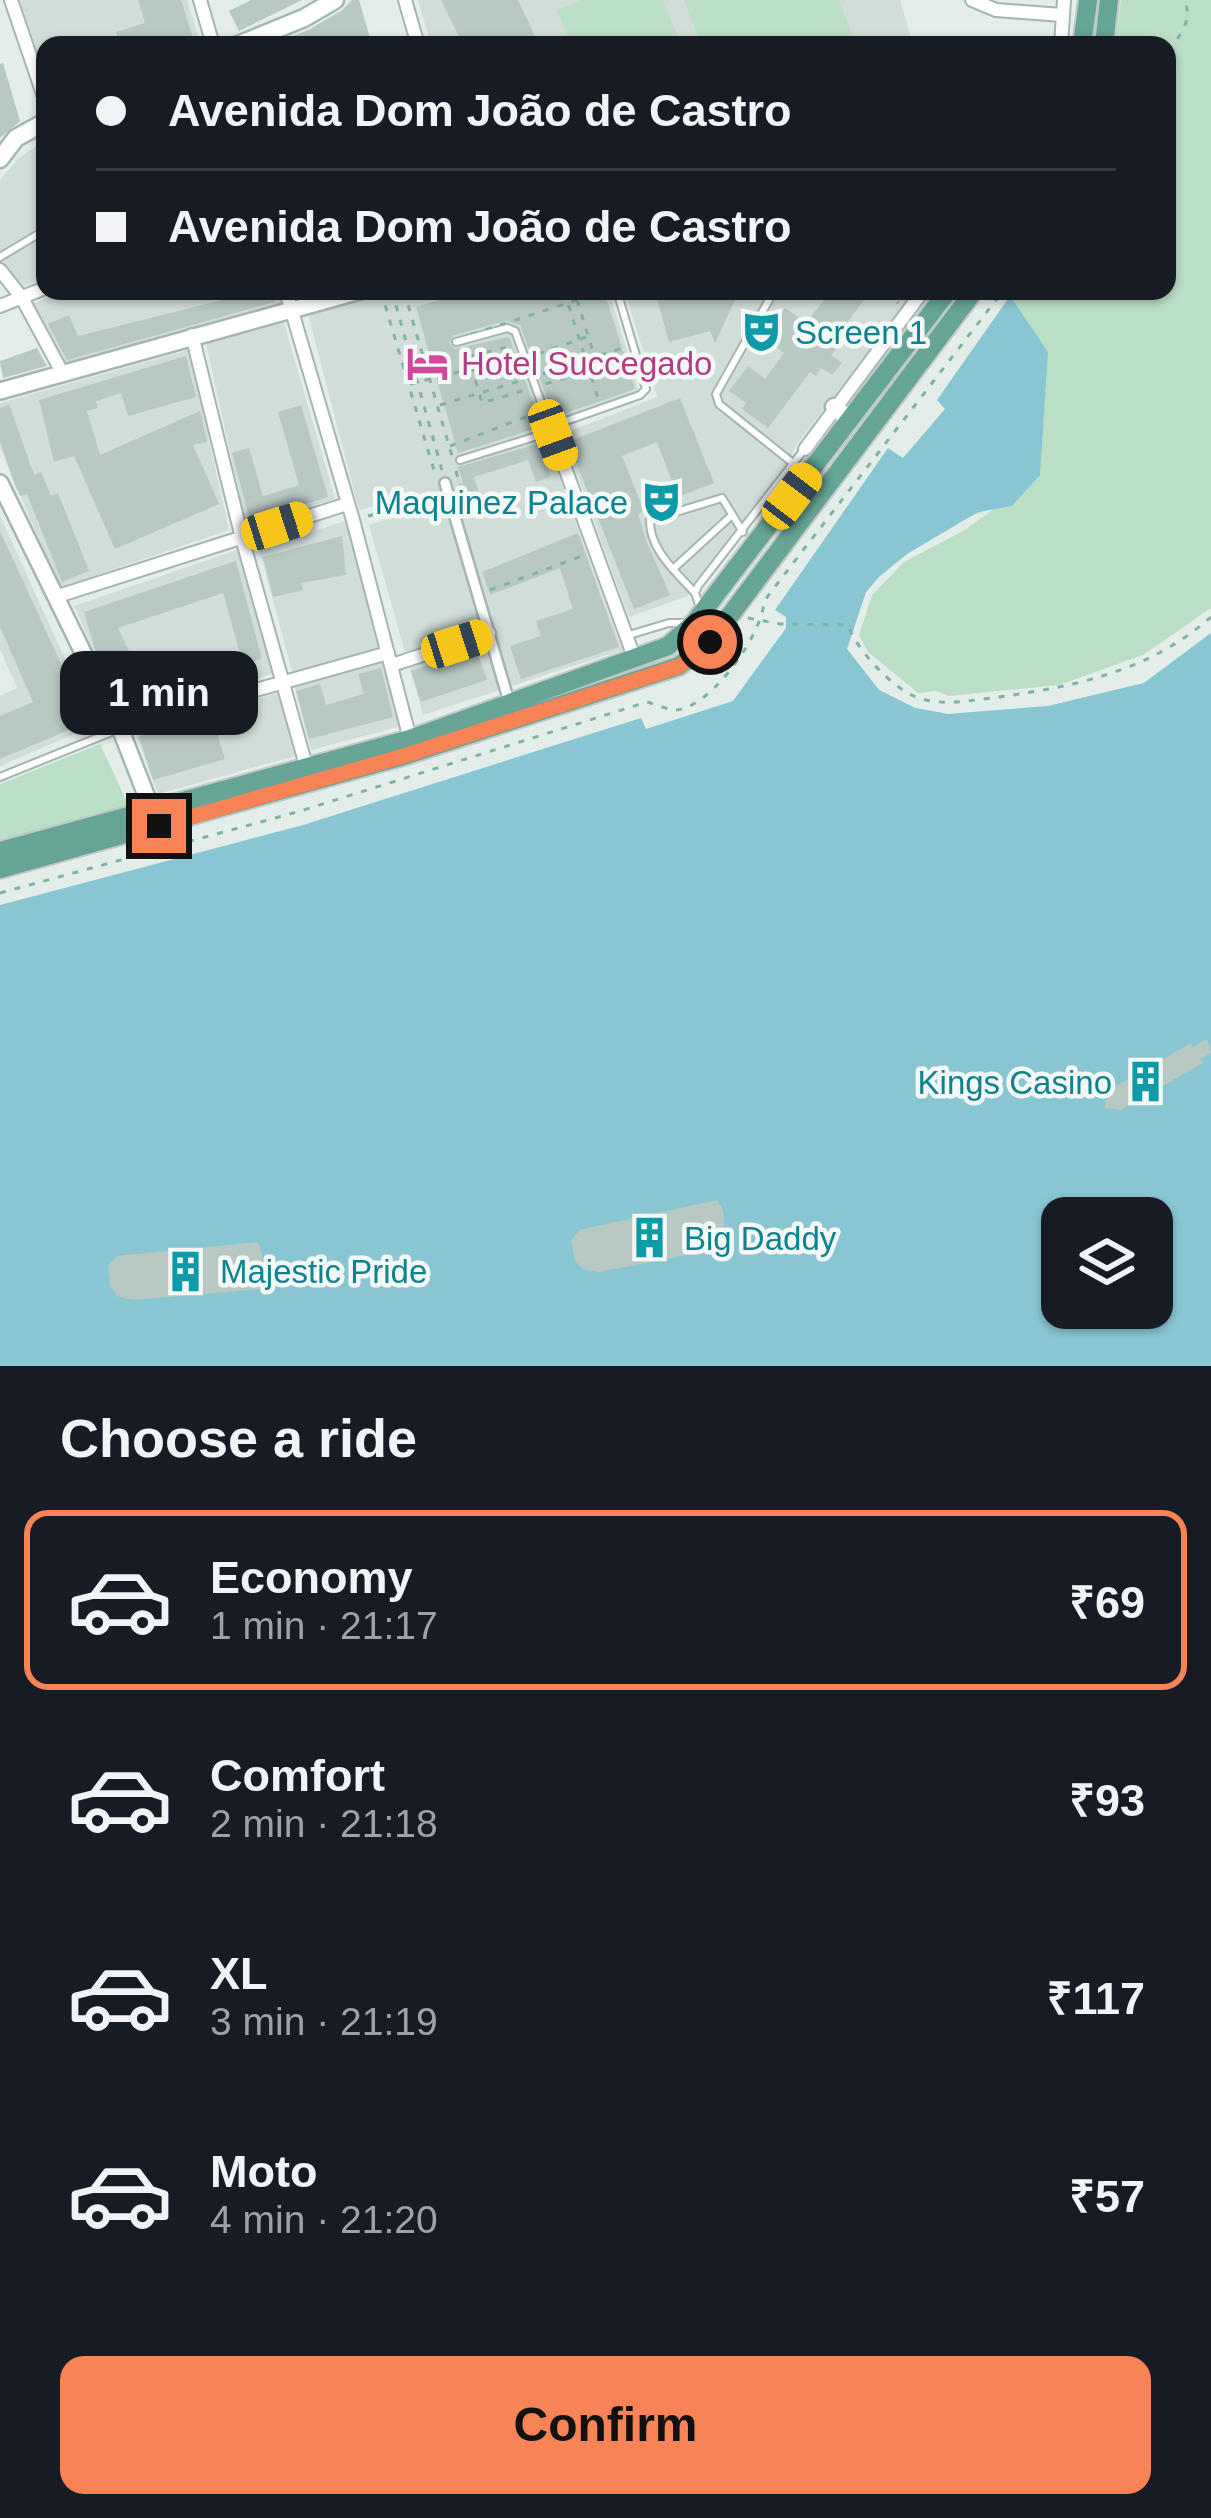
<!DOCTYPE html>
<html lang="en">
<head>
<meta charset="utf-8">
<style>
  :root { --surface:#171b24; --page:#20242c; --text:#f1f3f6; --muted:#9ea1a6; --line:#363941; --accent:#f78357 }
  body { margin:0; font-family:Arial,sans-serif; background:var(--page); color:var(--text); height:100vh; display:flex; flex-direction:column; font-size:45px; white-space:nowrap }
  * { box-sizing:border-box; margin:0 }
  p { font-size:39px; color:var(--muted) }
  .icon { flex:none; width:66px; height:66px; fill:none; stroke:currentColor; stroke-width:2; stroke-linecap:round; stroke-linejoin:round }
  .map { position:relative; height:1366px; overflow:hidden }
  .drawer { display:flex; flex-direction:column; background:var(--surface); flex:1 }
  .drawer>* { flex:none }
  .top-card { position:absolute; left:36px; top:36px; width:1140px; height:264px; border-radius:24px; box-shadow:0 3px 9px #0004; display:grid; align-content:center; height:264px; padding:0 60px; background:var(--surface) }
  .fabs { position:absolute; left:1041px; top:1197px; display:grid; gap:24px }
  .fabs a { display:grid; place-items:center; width:132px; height:132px; border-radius:24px; background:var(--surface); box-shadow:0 3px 9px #0004; font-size:60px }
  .end { position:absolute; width:54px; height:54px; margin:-27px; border:15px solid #f78357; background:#111; box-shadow:0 0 0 6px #111 }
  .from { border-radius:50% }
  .bubble { position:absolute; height:84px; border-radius:24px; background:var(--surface); box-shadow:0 3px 9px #0004; font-size:39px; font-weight:700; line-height:84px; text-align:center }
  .car { position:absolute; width:36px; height:72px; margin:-36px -18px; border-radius:15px; box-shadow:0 0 9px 3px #0007; background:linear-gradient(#f5c518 24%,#345 0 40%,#f5c518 0 76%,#345 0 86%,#f5c518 0) }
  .top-card b { display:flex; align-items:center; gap:42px; height:114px; font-size:45px }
  .top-card b+b { border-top:3px solid var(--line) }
  .top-card i { width:30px; height:30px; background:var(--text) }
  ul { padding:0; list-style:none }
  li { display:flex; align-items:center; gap:36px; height:180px; margin:0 24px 18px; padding:0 36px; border:6px solid transparent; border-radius:24px }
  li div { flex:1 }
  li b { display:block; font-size:45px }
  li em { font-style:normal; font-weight:700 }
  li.selected { border-color:var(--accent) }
  li>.icon { width:108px; height:108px; stroke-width:1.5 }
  h2 { padding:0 60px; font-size:54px; line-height:144px }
  .primary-button { display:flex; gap:24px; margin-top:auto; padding:24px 60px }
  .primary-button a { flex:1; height:138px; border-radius:24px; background:var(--accent); color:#111; font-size:48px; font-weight:700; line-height:138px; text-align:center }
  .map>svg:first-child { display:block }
  .built { fill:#d1ddd8 }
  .green { fill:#bbdfc6 }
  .water { fill:#89c6d4; fill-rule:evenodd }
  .building { fill:#b8c8c2 }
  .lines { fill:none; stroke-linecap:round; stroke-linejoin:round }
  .service-casing { stroke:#a5b5b0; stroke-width:10 }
  .pedestrian-casing { stroke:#a5b5b0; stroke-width:14 }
  .minor-casing { stroke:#a5b5b0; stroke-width:16 }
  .tertiary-casing { stroke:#a5b5b0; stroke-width:20 }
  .secondary-casing { stroke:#a1b9b1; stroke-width:21 }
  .primary-casing { stroke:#c1c9c7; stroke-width:22 }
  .path { stroke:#82b2a4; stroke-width:3; stroke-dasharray:6 9; stroke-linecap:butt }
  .service { stroke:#fff; stroke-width:6 }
  .pedestrian { stroke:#fff; stroke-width:9 }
  .minor { stroke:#fff; stroke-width:12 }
  .tertiary { stroke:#fff; stroke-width:15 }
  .secondary { stroke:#fff; stroke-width:16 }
  .primary { stroke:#66a496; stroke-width:18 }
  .route { stroke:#f78357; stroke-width:15 }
  .labels { text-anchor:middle; stroke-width:9; stroke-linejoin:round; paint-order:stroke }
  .culture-label { font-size:33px; fill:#0d838f; stroke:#f4f9f7; text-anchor:start }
  .hotel-label { font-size:33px; fill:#b23c85; stroke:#f4f9f7; text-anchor:start }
</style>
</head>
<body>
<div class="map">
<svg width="1211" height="1366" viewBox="0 0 1211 1366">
  <rect width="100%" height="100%" fill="#e3ede9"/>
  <path class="built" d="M20 0H187L201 45H45V77Z
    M418 0H900L913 45H431Z
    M45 140V278L13 291 0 263V180L18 159Z
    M64 291H280L284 305 62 368 33 303Z
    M393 291H609L639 392 541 427 622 650 423 715 369 525 437 504 433 491 359 510 308 314Z
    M625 291H897L909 299 797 444 782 472 688 596 629 617 566 444 573 430 657 397Z
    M284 323 335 499 246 525 206 343Z
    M189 350 229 530 59 588 0 447V403Z
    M0 516 95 725 0 766V696L17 688 0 649Z
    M345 521 380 648 293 674 259 549Z
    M237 550 276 673 124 718 74 606Z
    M386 659 401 726 311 750 294 684Z
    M278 693 295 756 158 794 135 732Z"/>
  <path class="green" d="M583 0H663L681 45H571L557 10Z
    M684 0H839L856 45H701Z
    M1121 0H1211V608L1143 655 1059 685 949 696 936 691 918 693 868 652 859 635 872 595 904 562 965 530 995 508C961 516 880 563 865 595 857 612 853 631 847 649L879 690 915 708 948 714 1048 706 1144 683 1211 633V688L686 798 895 515 1013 291H1167V45H1115Z
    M100 744 129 806 0 841V784Z"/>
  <path class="water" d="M1010 296 1048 352 1040 475 1012 506 978 512 907 554 880 576 866 592 847 649 879 690 915 708 948 714 1048 706 1144 683 1211 633V1366H0V905L303 825 641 718 646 729 733 701 786 628V617L775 610 888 448 903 458 945 409 937 400ZM1062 1218H1152V1308H1062Z"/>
  <path class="building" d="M138 0H181L194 41 180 45H120L116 32 145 23Z
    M251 0H302L239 31 229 11Z
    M352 0H359L372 45H272L310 29 341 11Z
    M441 0H518L539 45H463Z
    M3 63 20 121 0 138V64Z
    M243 291H272L275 302 67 360 48 324 69 315 78 336 222 300Z
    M469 291H604L635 389 554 417 520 325 505 321 454 335 449 343 455 349 509 337 537 412 530 414 534 429 458 453 416 307Z
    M655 291H739L715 343 710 331 669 342Z
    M815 291H871L830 345 836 349 831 355 842 363 832 375 821 368 816 376 810 372 768 428 742 409 746 403 729 391 748 366 765 379 784 353 763 337 785 308 806 323 825 299Z
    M37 348 47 366 3 378 0 361Z
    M186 356 196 397 128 416 121 393 96 401 98 408 87 411 100 455 200 411 207 442 193 445 219 504 115 549 74 456 54 462 39 400Z
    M680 398 714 483 678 497 657 442 622 456 644 511 638 514 647 543 670 595 634 609 568 442Z
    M9 404 34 475 41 472 51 496 58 493 89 571 62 582 27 494 20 496 14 483 0 441V408Z
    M301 405 328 497 250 520 232 453 249 448 263 496 299 485 278 412Z
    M541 443 551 477 536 482 528 460 474 477 485 512 468 517 458 484 463 483 458 467Z
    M0 531 88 722 0 759V716L33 702 0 627Z
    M578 533 619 647 521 679 510 646 541 636 536 621 573 609 560 568 490 595 482 572Z
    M342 536 346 575 301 583 303 590 273 597 263 557Z
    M236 561 262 659 243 664 223 593 118 628 149 693 122 705 94 646 84 612Z
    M476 649 487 680 421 702 411 671Z
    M381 668 393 717 309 739 296 691 320 684 326 705 364 694 358 674Z
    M212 716 225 759 153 780 139 736Z
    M1207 1039 1211 1053 1201 1059 1203 1063 1121 1110 1104 1108 1109 1090 1191 1043 1193 1047Z
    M717 1200 723 1210 727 1247 600 1272 584 1270 575 1261 571 1241 579 1230Z
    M258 1242 262 1253V1289L133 1300 117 1296 110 1286 108 1265 117 1256Z"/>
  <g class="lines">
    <defs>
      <path id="service" d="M0 257 45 230
        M774 291 716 394 719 404 794 464
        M456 342 507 328 515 331 552 432
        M555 433 563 422 640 395 646 389 617 291
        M460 460 553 431
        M673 569 731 516
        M695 593C676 572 649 549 650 520L722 498 743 532
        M701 610 695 593 698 586 803 451
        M629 635 669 623H686
        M0 777 119 729"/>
      <path id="pedestrian" d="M445 483 510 705"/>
      <path id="minor" d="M11 0 45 100
        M200 0 213 45
        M405 0 418 45
        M972 0 996 10 1062 15
        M1061 45 1064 0
        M0 270 22 298 63 374
        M286 291 353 520 410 739
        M0 306 45 288
        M192 335 242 538 307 769
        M553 435 634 657
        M805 449 923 291
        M55 597 347 504
        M392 665 489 633
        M120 728 388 653"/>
      <path id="tertiary" d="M0 391 360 291
        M0 483 120 728 155 818"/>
      <path id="secondary" d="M238 45 304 18 335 0
        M0 159 16 138 45 122
        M834 407 850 420"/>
      <path id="primary" d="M1082 45 1088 0
        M1104 45 1109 0
        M0 851 410 739 668 646 694 623 948 291
        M0 869 407 755 679 666 710 642 974 291"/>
    </defs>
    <use href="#service" class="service-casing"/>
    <use href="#pedestrian" class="pedestrian-casing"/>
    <use href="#minor" class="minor-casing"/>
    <use href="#tertiary" class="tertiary-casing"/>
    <use href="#secondary" class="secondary-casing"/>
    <use href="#primary" class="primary-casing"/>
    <path class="path" d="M1167 50C1182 35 1192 21 1185 0
      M381 291 435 474
      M392 291 443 474
      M404 291 452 456
      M564 291 598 398
      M887 291 898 303
      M577 300 598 368 482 403 463 337Z
      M538 354 586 337
      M471 356 508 347
      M543 374 626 347
      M410 384 471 369
      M440 405 523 380
      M450 446 536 413
      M456 471 463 496
      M368 516 428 501 440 504
      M490 590 582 556
      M748 618 780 624 848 625C856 649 892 688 916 697 942 707 972 700 999 697 1077 686 1150 671 1211 617
      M0 893 297 812 647 702C655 704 668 710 676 710 712 707 763 633 764 601L1003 291"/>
    <use href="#service" class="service"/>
    <use href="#pedestrian" class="pedestrian"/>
    <use href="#minor" class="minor"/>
    <use href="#tertiary" class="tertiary"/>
    <use href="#secondary" class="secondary"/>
    <use href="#primary" class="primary"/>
  </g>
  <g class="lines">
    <path class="route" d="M159 826 407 755 680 666 710 642"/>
  </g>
  <defs>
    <symbol id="theatre-bare" viewBox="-9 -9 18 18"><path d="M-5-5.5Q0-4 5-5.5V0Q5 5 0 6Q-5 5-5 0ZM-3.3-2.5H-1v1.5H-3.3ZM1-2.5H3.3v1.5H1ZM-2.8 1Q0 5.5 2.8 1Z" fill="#0f9aa8" stroke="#f4f9f7" stroke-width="2.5" paint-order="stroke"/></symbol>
    <symbol id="hotel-bare" viewBox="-9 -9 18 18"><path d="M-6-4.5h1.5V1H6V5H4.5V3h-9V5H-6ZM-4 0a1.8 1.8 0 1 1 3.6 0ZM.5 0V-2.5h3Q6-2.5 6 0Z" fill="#d1479c" stroke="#f4f9f7" stroke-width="2.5" paint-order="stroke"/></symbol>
    <symbol id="building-bare" viewBox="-9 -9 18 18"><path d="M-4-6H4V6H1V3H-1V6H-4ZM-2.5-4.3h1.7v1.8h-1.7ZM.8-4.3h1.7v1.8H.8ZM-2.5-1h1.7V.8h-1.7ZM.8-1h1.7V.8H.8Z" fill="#0f9aa8" stroke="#f4f9f7" stroke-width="2.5" paint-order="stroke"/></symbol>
  </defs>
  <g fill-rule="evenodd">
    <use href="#theatre-bare" x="732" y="302" width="59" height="59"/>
    <use href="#hotel-bare" x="398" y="334" width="59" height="59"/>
    <use href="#theatre-bare" x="632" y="472" width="59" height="59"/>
    <use href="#building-bare" x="1116" y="1052" width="59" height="59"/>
    <use href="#building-bare" x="620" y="1208" width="59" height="59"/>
    <use href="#building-bare" x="156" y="1242" width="59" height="59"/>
  </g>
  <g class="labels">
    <g class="culture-label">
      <text x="795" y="344">Screen 1</text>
      <text x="628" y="514" text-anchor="end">Maquinez Palace</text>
      <text x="1112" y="1094" text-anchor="end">Kings Casino</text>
      <text x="684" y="1250">Big Daddy</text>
      <text x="220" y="1283">Majestic Pride</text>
    </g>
    <g class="hotel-label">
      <text x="461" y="375">Hotel Succegado</text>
    </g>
  </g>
</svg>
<div class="fabs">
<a><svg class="icon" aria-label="layers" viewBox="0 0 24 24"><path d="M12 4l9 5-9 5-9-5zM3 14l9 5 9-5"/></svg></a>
</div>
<i class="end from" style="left:710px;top:642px"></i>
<i class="end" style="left:159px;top:826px"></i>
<div class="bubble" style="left:60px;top:651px;width:198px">1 min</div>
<i class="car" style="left:553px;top:435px;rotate:160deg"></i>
<i class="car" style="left:792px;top:496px;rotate:37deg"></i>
<i class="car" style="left:277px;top:526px;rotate:72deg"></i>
<i class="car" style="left:457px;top:644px;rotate:72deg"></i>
<div class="top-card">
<b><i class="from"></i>Avenida Dom João de Castro</b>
<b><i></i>Avenida Dom João de Castro</b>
</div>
</div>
<section class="drawer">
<h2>Choose a ride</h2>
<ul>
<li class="selected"><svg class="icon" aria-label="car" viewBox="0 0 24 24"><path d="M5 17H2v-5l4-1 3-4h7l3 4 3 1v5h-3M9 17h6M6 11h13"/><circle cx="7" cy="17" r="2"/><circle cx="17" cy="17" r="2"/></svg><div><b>Economy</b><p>1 min · 21:17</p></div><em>₹69</em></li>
<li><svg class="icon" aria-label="car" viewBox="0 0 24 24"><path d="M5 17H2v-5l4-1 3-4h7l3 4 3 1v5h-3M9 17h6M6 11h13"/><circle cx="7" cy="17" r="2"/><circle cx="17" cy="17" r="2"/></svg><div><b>Comfort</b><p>2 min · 21:18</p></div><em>₹93</em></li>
<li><svg class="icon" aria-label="car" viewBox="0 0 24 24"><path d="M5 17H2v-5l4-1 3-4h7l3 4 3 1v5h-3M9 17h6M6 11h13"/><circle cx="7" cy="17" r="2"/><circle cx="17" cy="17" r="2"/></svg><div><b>XL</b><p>3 min · 21:19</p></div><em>₹117</em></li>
<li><svg class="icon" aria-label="car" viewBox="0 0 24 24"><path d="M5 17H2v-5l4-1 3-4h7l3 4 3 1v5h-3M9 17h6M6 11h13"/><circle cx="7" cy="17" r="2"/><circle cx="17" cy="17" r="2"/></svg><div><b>Moto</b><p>4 min · 21:20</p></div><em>₹57</em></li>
</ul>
<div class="primary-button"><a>Confirm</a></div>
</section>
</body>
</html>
